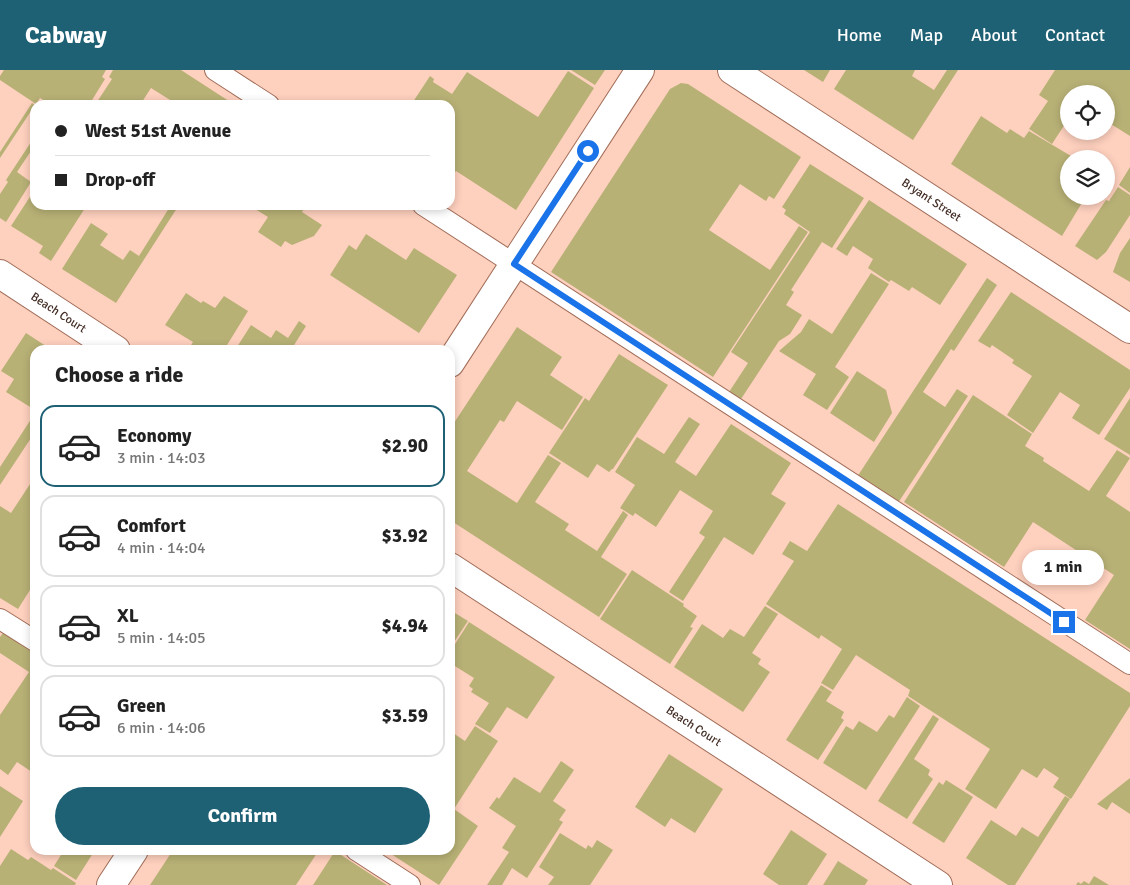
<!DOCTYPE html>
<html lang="en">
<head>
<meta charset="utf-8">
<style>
  :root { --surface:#fff; --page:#f6f6f6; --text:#222; --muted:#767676; --line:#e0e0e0; --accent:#1e6074 }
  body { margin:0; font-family:Signika,sans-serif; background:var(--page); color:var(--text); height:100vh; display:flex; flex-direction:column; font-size:19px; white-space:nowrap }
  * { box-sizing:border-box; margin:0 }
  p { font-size:16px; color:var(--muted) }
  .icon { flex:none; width:28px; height:28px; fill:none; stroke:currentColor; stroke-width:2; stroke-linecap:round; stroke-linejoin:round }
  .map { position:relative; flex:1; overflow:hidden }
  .side { position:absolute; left:30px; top:275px; width:425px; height:510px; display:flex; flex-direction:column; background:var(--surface); border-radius:15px; box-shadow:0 2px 8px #0003 }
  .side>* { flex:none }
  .top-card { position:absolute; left:30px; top:30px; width:425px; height:110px; border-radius:15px; box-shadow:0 2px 8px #0003; display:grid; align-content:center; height:110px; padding:0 25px; background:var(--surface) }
  .fabs { position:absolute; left:1060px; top:15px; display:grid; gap:10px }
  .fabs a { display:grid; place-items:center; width:55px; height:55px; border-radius:50%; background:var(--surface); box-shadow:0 2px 8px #0003; font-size:25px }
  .end { position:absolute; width:22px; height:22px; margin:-11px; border:6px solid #1a73e8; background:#fff; box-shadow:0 0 0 2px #fff }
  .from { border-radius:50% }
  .bubble { position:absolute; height:35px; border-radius:18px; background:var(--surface); box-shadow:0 2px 8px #0003; font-size:16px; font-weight:800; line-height:35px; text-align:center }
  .top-card b { display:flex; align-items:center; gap:18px; height:48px; font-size:19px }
  .top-card b+b { border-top:1px solid var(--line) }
  .top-card i { width:12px; height:12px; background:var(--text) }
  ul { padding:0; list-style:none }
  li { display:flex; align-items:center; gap:15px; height:82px; margin:0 10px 8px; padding:0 15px; border:2px solid var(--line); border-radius:15px }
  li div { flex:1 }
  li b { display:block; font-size:19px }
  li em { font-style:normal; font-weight:800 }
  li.current { border-color:var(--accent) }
  li>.icon { width:45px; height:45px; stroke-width:1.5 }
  h2 { padding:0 25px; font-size:22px; line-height:60px }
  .button { display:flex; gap:10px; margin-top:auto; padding:10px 25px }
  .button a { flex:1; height:58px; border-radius:30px; background:var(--accent); color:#fff; font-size:20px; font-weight:800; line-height:58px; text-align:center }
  header { display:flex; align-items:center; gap:30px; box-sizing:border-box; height:70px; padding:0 25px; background:var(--accent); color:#fff }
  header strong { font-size:24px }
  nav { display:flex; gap:28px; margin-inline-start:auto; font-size:18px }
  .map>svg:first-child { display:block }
  .green { fill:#b8b176 }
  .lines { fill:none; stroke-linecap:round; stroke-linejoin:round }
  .lane-casing { stroke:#a16d59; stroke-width:22 }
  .street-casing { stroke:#a16d59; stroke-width:30 }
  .lane { stroke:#fff; stroke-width:20 }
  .street { stroke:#fff; stroke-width:28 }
  .route { stroke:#1a73e8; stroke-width:6 }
  .labels { text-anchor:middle; stroke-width:5; stroke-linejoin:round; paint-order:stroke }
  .street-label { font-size:12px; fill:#432d25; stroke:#fed0be }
</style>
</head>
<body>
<header>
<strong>Cabway</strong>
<nav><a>Home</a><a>Map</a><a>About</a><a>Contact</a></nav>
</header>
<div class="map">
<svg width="1130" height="815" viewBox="0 0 1130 815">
  <rect width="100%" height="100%" fill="#fed0be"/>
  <path class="green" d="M4 0H106L102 7 105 9 89 35H51L40 28 36 34 0 10V6Z
    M113 0H181L235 35H178L151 18 140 35H95L112 9 109 7Z
    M571 0H605L595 15Z
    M804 0H830L823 12Z
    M846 0H915L912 6 934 20 947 0H958L913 70 834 19Z
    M1055 0H1130V66L1106 51V24H1069V48L1052 74 1029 59 1048 31 1039 25Z
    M568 1 594 18 516 140 456 101 450 109V35H411L430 6 434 9 433 12 452 24 467 2 538 47Z
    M681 13 688 14 801 87 774 129 769 126 766 131 740 114 709 160 770 200 799 156 808 162 713 307 551 202 670 19Z
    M32 33 35 35 0 88V82Z
    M981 46 1007 63 1010 59 1024 68 1029 61 1076 89H1069V126H1086L1062 166 951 94Z
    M33 69 35 70V75L17 102 31 112 6 152 0 148V124L8 112 6 110Z
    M810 94 864 128 832 178 822 172 791 220 794 222 786 235 802 245 790 264 779 271 741 329 729 322 748 293 731 282 810 162 784 144 786 140 782 137Z
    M1130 97V123L1119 115Z
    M1118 117 1130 125V145L1106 182 1097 190 1075 176 1106 130 1109 131Z
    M35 119V135H87L51 191 39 183 43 176 11 156Z
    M869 130 967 194 940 235 912 217 909 221 891 210 889 212 868 198 873 189 853 176 847 186 836 179Z
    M171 135H179L116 233 62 199 91 153 108 164 100 175 123 190 130 180 139 186Z
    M249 135H306L302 142 322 155 314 166 292 175 285 171 281 177 258 162 268 147Z
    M366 164 406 190 414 178 457 205 419 263 330 205 349 175 356 180Z
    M1130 168V212L1113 202 1120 183Z
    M871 203 889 214 835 297 849 307 827 340 803 325 816 304 779 281 801 262 809 249 832 264Z
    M987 208 997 215 954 281 951 279 923 322 945 337 957 319 968 326 898 433 857 407Z
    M1011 222 1130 300V318L1099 365 1072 348 1080 335 1060 322 1033 363 1007 345 1032 306 1012 293 1014 290 992 275 990 278 978 271Z
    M186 223 201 233 203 231 215 238 224 226 248 241 224 280H188L193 272 165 255Z
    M299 251 306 256 291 280H235L251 255 271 268 276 260 288 268Z
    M517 257 562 287 550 305 583 327 562 360 517 331 504 352 500 350 467 401 517 433 548 385 561 393 535 432 569 454 565 460 597 481 623 441 628 445 601 487 627 504 599 547 450 450V359Z
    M26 263 52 280H35V340L6 322 14 309 1 301Z
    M619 284 668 315 613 399H612L609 402 597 394 588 408 549 383 585 328 589 331Z
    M857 301 886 320 892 343 874 372 830 343Z
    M973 325 1032 364 1025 376 1044 388 1043 391 1089 421 1117 380 1130 388 1106 426 1130 442V579L1085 550 1114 505 1033 452 1004 497 904 432Z
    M1130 328V385L1104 369Z
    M35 343V362L0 415V397Z
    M689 347 700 354 675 392 696 406 731 354 791 393 771 424 786 433 753 485 724 467 683 531 669 522 705 467 699 463 713 441 680 420 656 457 635 443 633 446 620 438 635 415 615 402 637 367 664 384Z
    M32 411 35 413V512L18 539 0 528V436L11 443Z
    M838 434 1130 623V636L1071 729 1053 717 1059 708 1044 698 1037 708 1022 699 996 739 965 719 990 679 908 626 910 620 856 585 833 620 821 613 842 579 821 565 819 569 766 534 794 491 782 484 790 471 807 481Z
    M632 500 684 534 683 536 697 546 690 557 693 558 670 594 600 549Z
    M765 536 778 544 752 583 761 589 758 594 770 602 743 642 674 597 702 554 723 568 730 559 744 567Z
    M450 540 468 551 450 578Z
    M469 552 555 607 527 649 507 637 490 663 475 654 489 633 471 622 473 619 469 616 474 608 450 593V582Z
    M3 563 35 583V704L17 692 8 705 0 699V645L29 602 0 583V567Z
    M821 615 832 622 826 631 844 642 841 648 844 650 818 690 786 670Z
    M907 627 920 636 866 720 823 693 846 656 853 660 859 651 877 662 889 645 894 648Z
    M933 645 939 649 914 689 930 700 928 705 933 709 907 749 878 731Z
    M475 656 498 671 454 739 478 756 439 815 385 780H450V661L465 671Z
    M669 684 723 719 695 763 671 748 665 757 635 737Z
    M561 691 574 700 553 731 566 740 559 750 563 752 527 808 512 798 502 815H487L509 782 502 778 516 756 489 738 497 727 499 729 514 707 540 723Z
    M1130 708V744L1112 732 1107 740 1097 734Z
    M946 710 973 727 944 773 912 753 939 712 943 715Z
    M0 716 23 731 0 767Z
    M1065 726 1070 729 1015 815H1008L966 788 991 750 1016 766 1022 757 1038 767Z
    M791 760 827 784 807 815H779L763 804Z
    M560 763 586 779 588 775 592 778 597 770 613 780 590 815H548L554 807 539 797Z
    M11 779 28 790 31 787 51 800 53 798 76 813 75 815H0V796Z
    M64 780H95L76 810 54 796Z
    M173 780H319L296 815H150Z
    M335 781 387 815H313Z
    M838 791 868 810 865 815H823Z
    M1094 806 1109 815H1076L1078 812 1081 814 1084 811 1089 814Z"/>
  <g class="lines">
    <defs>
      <path id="lane" d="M215 0 269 35
        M423 135 1130 594
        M0 549 35 571
        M356 780 410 815"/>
      <g id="street">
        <path id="s1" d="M732 0 1130 259"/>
        <path id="s2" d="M0 204 116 280"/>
        <path d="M450 293 640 0"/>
        <path id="s3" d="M450 497 938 815"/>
        <path d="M111 815 134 780"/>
      </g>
    </defs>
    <use href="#lane" class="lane-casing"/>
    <use href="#street" class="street-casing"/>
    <use href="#lane" class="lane"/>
    <use href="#street" class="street"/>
  </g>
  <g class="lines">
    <path class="route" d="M588 81 514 194 1064 552"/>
  </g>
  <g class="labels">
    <g class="street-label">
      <text dy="4" stroke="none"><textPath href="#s1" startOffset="238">Bryant Street</textPath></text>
      <text dy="4" stroke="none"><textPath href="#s2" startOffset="70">Beach Court</textPath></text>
      <text dy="4" stroke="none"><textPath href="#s3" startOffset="291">Beach Court</textPath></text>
    </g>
  </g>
</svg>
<div class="fabs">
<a><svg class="icon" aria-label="locate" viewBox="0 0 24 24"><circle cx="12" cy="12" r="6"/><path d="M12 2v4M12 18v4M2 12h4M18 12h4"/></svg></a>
<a><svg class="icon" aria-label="layers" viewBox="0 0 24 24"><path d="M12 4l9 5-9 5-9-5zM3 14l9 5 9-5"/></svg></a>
</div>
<i class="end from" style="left:588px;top:81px"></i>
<i class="end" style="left:1064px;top:552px"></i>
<div class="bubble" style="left:1022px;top:480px;width:82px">1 min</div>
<div class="top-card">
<b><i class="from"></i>West 51st Avenue</b>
<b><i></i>Drop-off</b>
</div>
<section class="side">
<h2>Choose a ride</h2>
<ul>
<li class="current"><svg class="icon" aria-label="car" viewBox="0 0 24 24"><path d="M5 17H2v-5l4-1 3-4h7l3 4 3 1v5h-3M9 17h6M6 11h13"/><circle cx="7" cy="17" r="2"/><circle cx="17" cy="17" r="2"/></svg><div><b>Economy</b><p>3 min · 14:03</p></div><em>$2.90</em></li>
<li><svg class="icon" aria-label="car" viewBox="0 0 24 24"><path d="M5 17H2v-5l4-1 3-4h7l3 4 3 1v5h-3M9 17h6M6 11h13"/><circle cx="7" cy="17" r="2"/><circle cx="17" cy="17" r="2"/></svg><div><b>Comfort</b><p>4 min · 14:04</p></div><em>$3.92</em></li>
<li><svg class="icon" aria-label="car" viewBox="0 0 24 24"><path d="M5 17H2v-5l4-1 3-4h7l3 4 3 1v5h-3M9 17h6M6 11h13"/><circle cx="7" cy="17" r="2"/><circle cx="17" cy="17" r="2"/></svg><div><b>XL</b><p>5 min · 14:05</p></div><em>$4.94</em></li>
<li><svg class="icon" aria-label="car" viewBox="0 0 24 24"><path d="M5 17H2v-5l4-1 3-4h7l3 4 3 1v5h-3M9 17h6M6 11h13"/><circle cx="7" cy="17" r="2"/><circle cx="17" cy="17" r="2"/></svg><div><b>Green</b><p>6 min · 14:06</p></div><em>$3.59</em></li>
</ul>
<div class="button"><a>Confirm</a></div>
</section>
</div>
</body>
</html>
